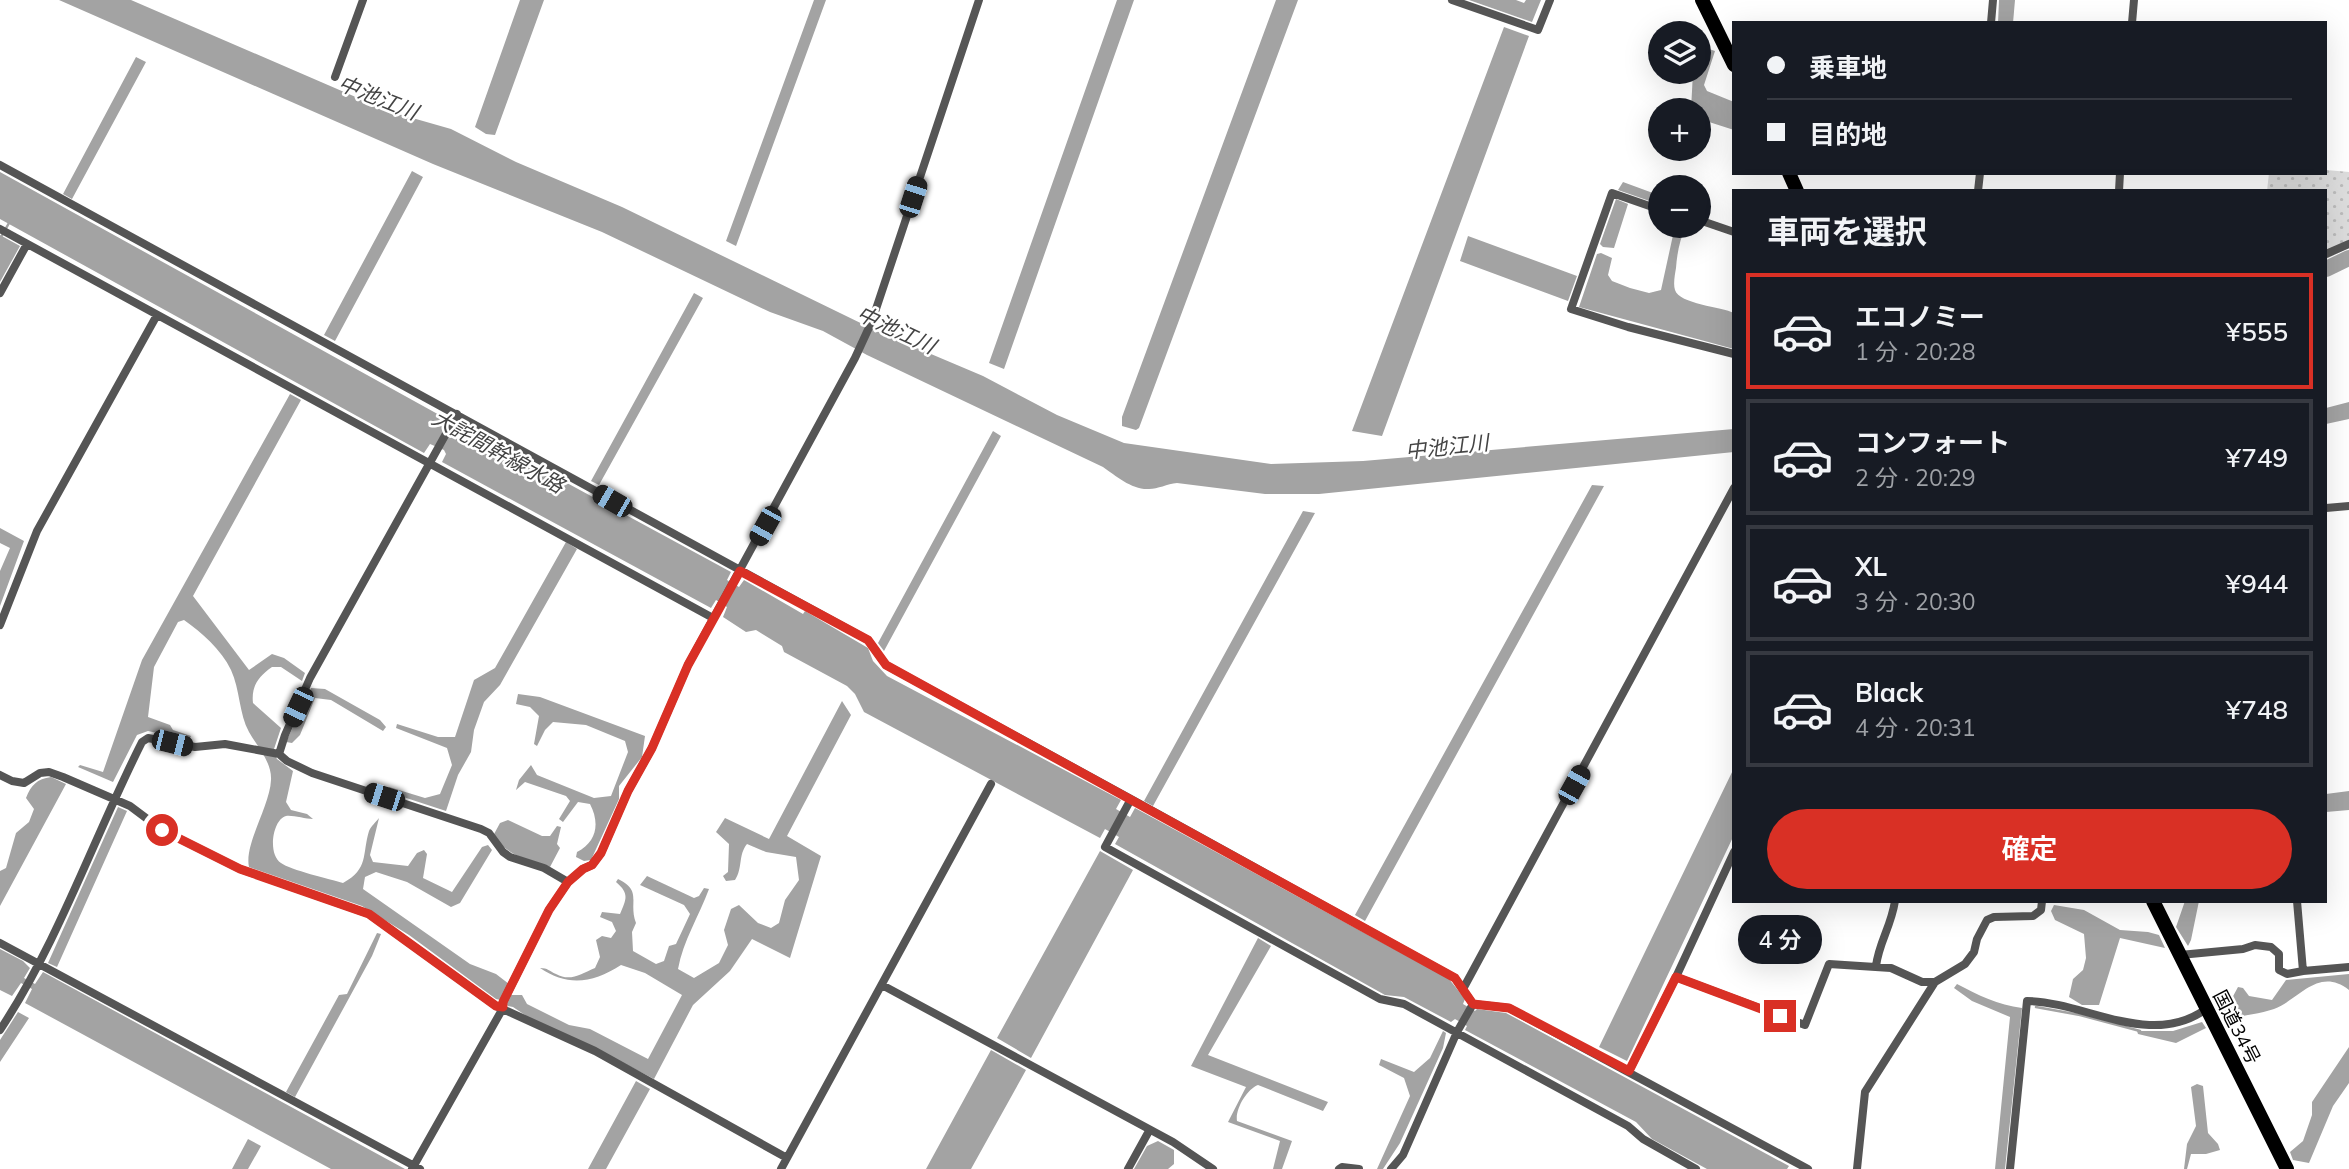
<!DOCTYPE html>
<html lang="ja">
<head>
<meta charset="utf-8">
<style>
  :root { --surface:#171b24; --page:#242831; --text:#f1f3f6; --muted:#9ea1a6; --line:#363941; --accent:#d93025 }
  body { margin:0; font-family:Mulish,"Noto Sans JP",sans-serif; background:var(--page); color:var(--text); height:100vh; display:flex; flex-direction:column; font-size:26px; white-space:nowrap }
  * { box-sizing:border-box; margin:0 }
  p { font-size:23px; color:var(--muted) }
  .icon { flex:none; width:38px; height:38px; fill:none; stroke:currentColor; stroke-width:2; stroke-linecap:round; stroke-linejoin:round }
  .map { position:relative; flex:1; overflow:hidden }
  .side { position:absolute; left:1732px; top:189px; width:595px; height:714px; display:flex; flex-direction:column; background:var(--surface); border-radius:0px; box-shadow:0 7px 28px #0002 }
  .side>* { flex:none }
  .hud { position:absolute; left:1732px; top:21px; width:595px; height:154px; border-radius:0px; box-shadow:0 7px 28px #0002; display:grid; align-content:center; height:154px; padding:0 35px; background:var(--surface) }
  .buttons { position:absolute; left:1648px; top:21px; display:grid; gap:14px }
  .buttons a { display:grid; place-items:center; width:63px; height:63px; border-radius:50%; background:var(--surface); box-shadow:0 7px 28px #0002; font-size:35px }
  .end { position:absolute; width:32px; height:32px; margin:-16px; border:9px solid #d93025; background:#fff; box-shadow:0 0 0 4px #fff }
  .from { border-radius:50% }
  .bubble { position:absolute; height:49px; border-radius:24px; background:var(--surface); box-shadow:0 7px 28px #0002; font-size:23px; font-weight:600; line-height:49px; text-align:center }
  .car { position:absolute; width:21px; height:42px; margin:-21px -10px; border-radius:9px; box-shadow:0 0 5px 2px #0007; background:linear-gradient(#222 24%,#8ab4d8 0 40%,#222 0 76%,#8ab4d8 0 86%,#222 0) }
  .hud b { display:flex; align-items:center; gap:24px; height:66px; font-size:26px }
  .hud b+b { border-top:2px solid var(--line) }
  .hud i { width:18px; height:18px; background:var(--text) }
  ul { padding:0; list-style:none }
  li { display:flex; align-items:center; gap:21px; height:116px; margin:0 14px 10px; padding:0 21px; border:4px solid var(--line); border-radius:0px }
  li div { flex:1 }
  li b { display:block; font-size:26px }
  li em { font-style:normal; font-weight:600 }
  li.active { border-color:var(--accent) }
  li>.icon { width:63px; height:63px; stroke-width:1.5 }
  h2 { padding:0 35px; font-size:32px; line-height:84px }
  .action { display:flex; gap:14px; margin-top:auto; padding:14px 35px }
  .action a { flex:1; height:80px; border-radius:42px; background:var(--accent); color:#fff; font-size:28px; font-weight:600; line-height:80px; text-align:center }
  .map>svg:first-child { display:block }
  .grass { fill:url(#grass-dots) }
  .water { fill:#a3a3a3 }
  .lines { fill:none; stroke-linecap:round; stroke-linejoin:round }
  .stream { stroke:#a3a3a3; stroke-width:2.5 }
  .river { stroke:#a3a3a3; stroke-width:16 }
  .minor { stroke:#555; stroke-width:8 }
  .trunk { stroke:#000; stroke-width:14 }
  .route { stroke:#d93025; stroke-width:9 }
  .labels { text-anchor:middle; stroke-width:5; stroke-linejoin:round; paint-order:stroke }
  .street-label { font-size:19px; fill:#000; stroke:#fff }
  .water-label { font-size:21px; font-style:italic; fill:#444; stroke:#fff }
</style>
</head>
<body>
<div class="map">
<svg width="2349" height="1169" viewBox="0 0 2349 1169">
  <defs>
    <pattern id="grass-dots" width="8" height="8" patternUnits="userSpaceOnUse" patternTransform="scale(1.75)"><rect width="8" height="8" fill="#dcdcdc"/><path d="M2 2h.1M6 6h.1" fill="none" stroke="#bbb" stroke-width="1.8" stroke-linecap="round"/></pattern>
  </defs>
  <rect width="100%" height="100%" fill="#fff"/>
  <path class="grass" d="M2326 170 2349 172V248L2326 259V191H2267L2269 173H2326Z"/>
  <path class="water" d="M59 0H131L388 111 451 129 516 162 622 207 879 332 983 376 1057 415 1124 443 1271 464 1363 461 1734 429V452L1319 494H1265L1177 483C1167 484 1158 489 1149 489 1132 490 1116 476 1103 467L867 355 823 331 770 312 602 232 433 164Z
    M520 0H544L495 135 486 134 475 127Z
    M814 0H826L736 246 726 241Z
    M1117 0H1134L1004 369 989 363Z
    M1276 0H1298L1139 428 1136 430 1122 426V417Z
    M1469 0H1516L1524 3 1526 0H1541L1532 22Z
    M1999 0H2015L2013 23H1998Z
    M1504 27 1529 36 1382 436 1352 431Z
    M1709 49 1715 51 1704 85 1707 91 1734 102V130L1706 121 1699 122V110H1691L1693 72H1699V55Z
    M136 57 146 62 72 199 63 194Z
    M412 171 423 177 335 341 324 335Z
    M0 172 443 417 440 424C444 430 451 433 457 433L462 426 731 572 727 580 739 587 744 580 803 614 805 611 868 648 873 661 887 676 1121 800 1116 809 1130 817 1135 808 1449 979 1465 999 1463 1004 1475 1011 1477 1009 1506 1013 1789 1166 1787 1169H1707L1652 1139 1636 1122 1465 1030 1467 1026 1455 1019 1451 1022 1404 997 1385 995 1115 844 1119 837 1105 829 1100 838 864 712 855 694 847 686 784 652 782 646 756 630 746 632 723 617 727 607 716 600 711 608 442 462 446 454 444 450 430 444 424 453 0 219Z
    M1623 182 1661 196V205L1618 190Z
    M1616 199 1628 204 1614 248 1603 247 1600 244Z
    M1675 226H1686C1680 239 1677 253 1676 268 1675 274 1673 284 1675 290 1679 304 1722 307 1734 313V349L1579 307 1597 254 1601 253 1612 258 1608 275 1612 281 1630 288 1649 293 1661 290Z
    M0 235 20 246 0 282Z
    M1468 236 1577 276 1568 301 1460 261Z
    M694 293 703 298 599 485 591 481Z
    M290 394 301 400 193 596 249 670 272 654 284 658 305 673 302 681 281 667H272C259 676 251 686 253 703L281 728 273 752 277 759 293 771 286 802 291 810 307 814 313 819C305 819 293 815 286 816 273 819 267 854 281 863 290 870 330 879 343 883 369 869 362 854 369 831 371 826 376 822 379 818L370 855 373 862 408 866 417 853 424 850 427 854 423 878 452 892 482 847 488 845 492 850 460 903 451 907 407 882 376 872 365 877 363 889 470 964 496 974 509 984V995H522L527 1004 569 1025 590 1029 648 1059 682 995 645 973 621 965C593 983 568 987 540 968 548 968 549 971 556 974 570 982 581 974 595 968L600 957 596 940 602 936 611 938 616 931 612 922 600 917 602 912 620 914C626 899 630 894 616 882L618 879C643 891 628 902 636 923L632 932 633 951 656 964 664 961 669 946 676 944 690 914 684 905 640 885 647 876 694 898 699 896 704 888 709 889C699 916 683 941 678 969L694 978 719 963 728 945 724 930 731 909 739 905 758 923 771 928 779 923 785 900 799 880 796 857 766 852 747 844C738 855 743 868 735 880L726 881 723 876 728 872 729 844 716 832 725 818 769 839 842 701 851 715 787 836 821 856 790 958 752 939 730 971 693 1005 654 1079 583 1042 531 1019 513 1007 508 1006 505 1001 496 999 409 935 362 906 249 867C244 844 270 806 271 780 272 762 257 746 249 732 239 714 240 689 231 670 221 649 202 633 184 620L178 622 154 667 148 717 170 725 173 730 191 736 189 740 148 731 137 735 113 782 78 767 80 765 103 772 142 660Z
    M2349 402V419L2326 424V408Z
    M993 431 1001 436 884 651 878 643Z
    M1592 485 1604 486 1365 921 1355 915Z
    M1303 511 1315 513 1153 806 1144 801Z
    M0 528 24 541 0 606V571L10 548 0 543Z
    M566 542 577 549 500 685 484 702 474 730 471 752 458 775 446 811 385 791 389 787 425 798 440 794 452 765 447 748 396 728 397 724 438 737H455L474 680 495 668Z
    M311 688 325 689 380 720 386 727 383 731 331 700 315 698 300 735 292 743 286 742Z
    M518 694 540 697 645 736 642 757 619 786V799L591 860 584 861 576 857 577 852C597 842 600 823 590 804L578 802 563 822 559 819 570 801 566 796 525 782 516 790 519 780 531 765 537 775 594 798 611 796 628 752 625 741 586 725 553 722 545 730 537 746 534 744 539 716 530 707 516 704Z
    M1734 768V835L1627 1061 1599 1047Z
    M51 777 66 784 0 906V871L6 868 16 833 29 822 34 809 26 798C31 785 37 779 51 777Z
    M2349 791V810L2326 812V794Z
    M118 807 127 811 57 967 48 963Z
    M508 820 542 836H550L557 826 561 827 557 844 560 848 550 867C526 859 510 857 493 836L500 823Z
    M1100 851 1133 870 1031 1058 997 1038Z
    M2185 901H2199L2191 940 2188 946 2176 927Z
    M2054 905 2084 910 2120 930 2148 932 2159 935 2165 948 2120 938 2099 1005H2082L2069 997 2073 979 2083 970 2086 958 2084 934 2055 920 2051 911Z
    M377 933 381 934 372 956 295 1097 286 1092 339 995 347 994Z
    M1258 938 1271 946 1208 1055 1328 1102 1323 1111 1258 1085C1247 1089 1235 1109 1237 1121L1292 1141 1282 1169H1273L1280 1141 1228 1122 1246 1087 1191 1066Z
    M0 949 23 961 30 968 24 978 35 984 43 972 405 1169H331L25 1003 32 989 21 983 12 996 0 990Z
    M2349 974V990C2318 966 2299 1000 2274 1009 2259 1014 2240 1016 2224 1019L2220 1010 2231 1000 2238 987 2243 988 2249 996 2272 1000 2286 980Z
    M1957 984C1978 995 1998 1005 2022 1008L2005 1169H1995L2010 1017 1972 1001 1954 988Z
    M18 1012 29 1018 0 1062V1040Z
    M2202 1022 2206 1028 2176 1043 2138 1034 2137 1031H2173Z
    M1443 1031 1446 1033 1443 1048 1400 1143 1383 1169H1377L1410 1096 1404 1078 1379 1065 1381 1059 1414 1072 1430 1058Z
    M2349 1047V1083L2333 1106 2309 1163 2293 1160 2290 1152 2303 1141 2312 1115V1102Z
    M991 1050 1026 1070 971 1169H926Z
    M636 1081 650 1089 606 1169H588Z
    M2197 1084 2203 1086 2208 1133 2218 1144 2220 1150 2206 1154H2191L2187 1169H2184L2187 1144 2196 1126 2191 1087Z
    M248 1139 261 1146 248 1169H232Z
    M1158 1141 1174 1150V1164L1168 1169H1134L1147 1146Z"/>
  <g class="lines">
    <path class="stream" d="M0 239 9 223
      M2036 1007 2080 1015 2140 1031"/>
    <path class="river" d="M2326 269 2349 258"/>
    <path class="minor" d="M1452 0 1538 30 1550 0
      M1991 23 1993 0
      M2132 23 2134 0
      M335 77 363 0
      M0 165 868 640 886 665 1131 799 1105 847 1380 999 1404 1004 1628 1126 1643 1139 1696 1169
      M1978 191 1980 173
      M2119 191 2120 173
      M1661 210 1612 193 1571 309 1628 327 1734 354
      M1699 220 1734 232
      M0 229 713 618
      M2326 254 2349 244
      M0 293 27 244
      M2326 508 2349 506
      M0 625 37 531 157 315
      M279 754 285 735 310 678 457 414
      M0 775 12 781 24 783 40 773 49 772 63 777 130 806 162 830 240 869 369 914 496 1006 595 1051 787 1158
      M1131 799 1455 978 1473 1004 1509 1008 1808 1169
      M2297 901 2303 971 2349 967
      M0 943 420 1169
      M2180 955 2243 949 2255 945 2271 947 2279 954V970L2287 974 2303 971
      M1876 966C1879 942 1891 927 1895 901
      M1676 977 1734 852
      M882 985 1173 1142 1213 1169
      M1463 989 1734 488
      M0 1030C59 941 94 837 142 742L148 738 195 747 225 744 279 754 287 761 312 773 481 829 489 833 503 852 510 857 544 868 568 882
      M1629 1071 1676 977 1805 1025 1829 964 1891 968 1922 982H1935
      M412 1169 503 1008V1002L549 910 568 882 583 869 592 865 601 853 628 791 652 748 688 665 855 358 872 321 979 0
      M781 1169 991 784
      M1128 1169 1149 1131
      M1339 1169 1342 1167 1359 1169
      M1391 1169 1403 1155 1457 1032 1473 1004
      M1857 1169 1865 1092 1935 982 1965 964 1974 952 1977 939 1987 920 1994 917 2033 916 2041 910 2042 901
      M2010 1169 2027 1001C2086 1002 2151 1049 2206 1009"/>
    <path class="trunk" d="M1702 0 1734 65
      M1789 173 1797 191
      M2153 901 2287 1169"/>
  </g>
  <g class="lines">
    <path class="route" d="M162 830 240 869 369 914 496 1006 503 1007V1002L549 910 568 882 583 869 592 865 601 853 628 791 652 748 688 665 740 571 868 640 886 665 1455 978 1473 1004 1509 1008 1629 1071 1676 977 1780 1016"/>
  </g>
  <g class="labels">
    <g class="street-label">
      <text transform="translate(2237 1027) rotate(63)" y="7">国道34号</text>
    </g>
    <g class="water-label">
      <text transform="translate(378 98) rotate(22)" y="7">中池江川</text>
      <text transform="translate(896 330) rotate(25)" y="7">中池江川</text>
      <text transform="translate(1447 447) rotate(-6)" y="7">中池江川</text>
      <text transform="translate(498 452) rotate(29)" y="7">大詫間幹線水路</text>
    </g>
  </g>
</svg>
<div class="buttons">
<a><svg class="icon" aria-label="layers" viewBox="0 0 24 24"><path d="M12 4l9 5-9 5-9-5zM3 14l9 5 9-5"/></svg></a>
<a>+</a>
<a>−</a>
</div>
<i class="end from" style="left:162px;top:830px"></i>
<i class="end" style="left:1780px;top:1016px"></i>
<div class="bubble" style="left:1738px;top:915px;width:84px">4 分</div>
<i class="car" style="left:913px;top:197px;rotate:18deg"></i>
<i class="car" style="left:612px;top:501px;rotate:300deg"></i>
<i class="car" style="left:765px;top:526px;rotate:209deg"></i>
<i class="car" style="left:298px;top:707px;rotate:205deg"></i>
<i class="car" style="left:172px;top:743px;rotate:104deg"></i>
<i class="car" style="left:1574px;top:785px;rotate:29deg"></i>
<i class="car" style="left:384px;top:797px;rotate:288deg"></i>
<div class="hud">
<b><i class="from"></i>乗車地</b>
<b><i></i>目的地</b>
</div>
<section class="side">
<h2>車両を選択</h2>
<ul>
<li class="active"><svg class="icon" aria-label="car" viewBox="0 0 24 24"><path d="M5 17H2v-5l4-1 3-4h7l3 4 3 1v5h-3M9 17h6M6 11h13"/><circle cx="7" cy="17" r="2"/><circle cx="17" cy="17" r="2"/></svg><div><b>エコノミー</b><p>1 分 · 20:28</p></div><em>¥555</em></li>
<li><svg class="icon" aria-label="car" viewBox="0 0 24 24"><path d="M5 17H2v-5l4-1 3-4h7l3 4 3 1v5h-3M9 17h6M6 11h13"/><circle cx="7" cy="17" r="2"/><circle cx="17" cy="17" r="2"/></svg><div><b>コンフォート</b><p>2 分 · 20:29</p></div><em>¥749</em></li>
<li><svg class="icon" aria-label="car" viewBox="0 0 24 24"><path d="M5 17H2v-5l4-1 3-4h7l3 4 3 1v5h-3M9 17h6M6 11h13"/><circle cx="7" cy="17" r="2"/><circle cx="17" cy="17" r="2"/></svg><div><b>XL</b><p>3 分 · 20:30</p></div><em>¥944</em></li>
<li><svg class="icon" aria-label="car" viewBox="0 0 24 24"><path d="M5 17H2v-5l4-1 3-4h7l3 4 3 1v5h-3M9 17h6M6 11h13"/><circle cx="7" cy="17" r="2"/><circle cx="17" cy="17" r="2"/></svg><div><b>Black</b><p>4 分 · 20:31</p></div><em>¥748</em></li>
</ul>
<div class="action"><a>確定</a></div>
</section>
</div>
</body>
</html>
